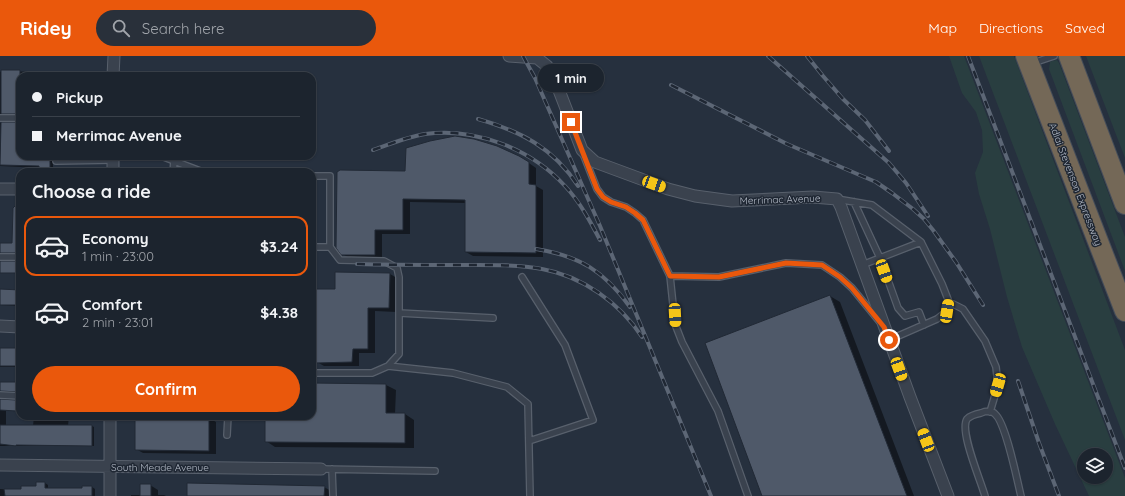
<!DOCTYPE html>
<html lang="en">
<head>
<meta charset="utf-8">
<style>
  :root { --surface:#1c242e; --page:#29303a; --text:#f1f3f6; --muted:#a0a4aa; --line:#3a414a; --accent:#ea580c }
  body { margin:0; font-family:Quicksand,sans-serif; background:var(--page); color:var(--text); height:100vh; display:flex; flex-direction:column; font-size:15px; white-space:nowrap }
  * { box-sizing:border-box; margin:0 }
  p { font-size:13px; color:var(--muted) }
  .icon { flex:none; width:22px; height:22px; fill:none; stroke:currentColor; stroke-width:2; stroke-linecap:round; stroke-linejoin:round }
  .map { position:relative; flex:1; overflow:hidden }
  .details { position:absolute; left:16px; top:112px; width:300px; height:252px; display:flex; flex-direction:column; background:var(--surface); border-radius:12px; box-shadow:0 1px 3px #0004,0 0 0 1px var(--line) }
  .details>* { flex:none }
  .top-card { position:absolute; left:16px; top:16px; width:300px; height:88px; border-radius:12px; box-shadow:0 1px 3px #0004,0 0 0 1px var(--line); display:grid; align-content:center; height:88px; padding:0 16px; background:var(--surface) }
  .controls { position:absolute; left:1077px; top:392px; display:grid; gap:8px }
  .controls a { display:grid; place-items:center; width:36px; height:36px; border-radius:50%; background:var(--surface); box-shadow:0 1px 3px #0004,0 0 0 1px var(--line); font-size:20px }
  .end { position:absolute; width:18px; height:18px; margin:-9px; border:5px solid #ea580c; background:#fff; box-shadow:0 0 0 2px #fff }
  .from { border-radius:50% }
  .bubble { position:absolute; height:28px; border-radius:14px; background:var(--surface); box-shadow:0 1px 3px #0004,0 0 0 1px var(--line); font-size:13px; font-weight:700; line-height:28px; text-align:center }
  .car { position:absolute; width:12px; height:24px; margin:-12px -6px; border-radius:5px; box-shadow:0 0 3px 1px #0007; background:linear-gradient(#f5c518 24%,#345 0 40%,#f5c518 0 76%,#345 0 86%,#f5c518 0) }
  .top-card b { display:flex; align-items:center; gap:14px; height:38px; font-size:15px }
  .top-card b+b { border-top:1px solid var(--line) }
  .top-card i { width:10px; height:10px; background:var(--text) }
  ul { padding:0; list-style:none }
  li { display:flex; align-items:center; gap:12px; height:60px; margin:0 8px 6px; padding:0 8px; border:2px solid transparent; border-radius:12px }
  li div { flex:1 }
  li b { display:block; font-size:15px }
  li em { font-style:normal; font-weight:700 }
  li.current { border-color:var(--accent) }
  li>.icon { width:36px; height:36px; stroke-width:1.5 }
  h2 { padding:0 16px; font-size:18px; line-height:48px }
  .cta { display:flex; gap:8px; margin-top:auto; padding:8px 16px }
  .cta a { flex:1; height:46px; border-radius:24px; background:var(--accent); color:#fff; font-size:16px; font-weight:700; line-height:46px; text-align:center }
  header { display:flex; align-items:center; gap:24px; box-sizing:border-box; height:56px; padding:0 20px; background:var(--accent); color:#fff }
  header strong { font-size:19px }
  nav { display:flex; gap:22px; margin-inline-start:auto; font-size:14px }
  .search { width:280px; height:36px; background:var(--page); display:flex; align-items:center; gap:10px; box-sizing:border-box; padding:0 14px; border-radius:22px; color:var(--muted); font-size:15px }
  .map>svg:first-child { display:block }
  .green { fill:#293e40; fill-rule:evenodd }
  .shadow { fill:#0007 }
  .building { fill:#4f5969; stroke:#212935 }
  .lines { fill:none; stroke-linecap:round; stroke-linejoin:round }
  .lane-casing { stroke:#58606c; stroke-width:8 }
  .street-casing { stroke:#58606c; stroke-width:13 }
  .highway-casing { stroke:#454d59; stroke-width:22 }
  .lane { stroke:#3a424e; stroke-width:5.5 }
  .street { stroke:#3a424e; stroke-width:11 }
  .highway { stroke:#746857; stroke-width:20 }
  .rail-casing { stroke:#5c6675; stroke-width:4 }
  .rail { stroke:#1f2733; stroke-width:2.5; stroke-dasharray:8; stroke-linecap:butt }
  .route { stroke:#ea580c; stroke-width:5 }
  .labels { text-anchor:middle; stroke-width:3; stroke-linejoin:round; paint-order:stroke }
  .street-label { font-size:10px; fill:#b6bdc9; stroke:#1f2733 }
</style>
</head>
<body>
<header>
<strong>Ridey</strong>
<div class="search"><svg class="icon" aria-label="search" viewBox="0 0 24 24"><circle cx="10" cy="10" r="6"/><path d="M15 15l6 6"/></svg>Search here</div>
<nav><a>Map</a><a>Directions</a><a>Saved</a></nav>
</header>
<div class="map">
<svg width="1125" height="440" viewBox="0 0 1125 440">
  <rect width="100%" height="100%" fill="#26303e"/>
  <path class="green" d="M949 0H964L1125 422V440H1089L1055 368 1022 291 1007 241 990 173 979 138 975 117 983 96 982 74 976 56 962 37ZM1084 399H1106V421H1084Z
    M979 0H1014L1125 294V384Z
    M1086 0H1125V102Z
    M1057 4 1059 7 1125 181V215L1049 13 1050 6 1052 5Z"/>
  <path class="shadow" d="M2 15 36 16 38 17H66V15L96 16 99 18V20H20V59H2L0 62V16Z
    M0 67H20V100H53V113H43L40 112 0 110Z
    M526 105 536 112V130L543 134V201L473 200 466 196V147L410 146V178H382V202H350L342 198 406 116Z
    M20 152V198H1L0 199V188H13Z
    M390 218 397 222 396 256 375 255V297H359V310H324L317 306V296H312V234H336Z
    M0 234H20V250L0 249Z
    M830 240 840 246 914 440H763Z
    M0 293H20V311H0Z
    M0 327H20V337H0Z
    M312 328 386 329 396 334 395 358H405L414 364V392L275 391 266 385V360H312Z
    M0 344 16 345 18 346V355H6V370H33L34 360H69L68 370H92L94 371V390H0Z
    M136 360 209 362 216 366V398L143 397 136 393Z
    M37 427H45L48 429V433H83L92 431 95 433V440H0V433L22 434 37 431Z
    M150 429 158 434V439H164L166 440H131V439H141Z
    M324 431 331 435V440H188Z"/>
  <path class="building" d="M1 14H20V58H1Z
    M1 66H20V100H50V112H39V110L0 109Z
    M455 80 474 83 497 90 519 100 529 106V128L536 129V197L465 196V144L403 143V174H375V199H341L336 192 337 116 340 114 405 115 406 92 430 85Z
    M15 150H20V197H0V187H12L13 152Z
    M0 205H20V217H0Z
    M335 216 390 217 389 252H368V293H353L352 306 316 307V292H312V233H335Z
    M0 233 20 234V249H0Z
    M830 239 907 440H762L705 287Z
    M0 292H19L18 310H0Z
    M0 326H18V336L0 335Z
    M312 327 386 328V357H405V387L265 386V360H312Z
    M0 343 16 344V355L0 354Z
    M135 360 209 361V395L135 394Z
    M0 369H92V390L16 389V390L0 388Z
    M36 426H45V432H82V430H92V440H5L4 433H21V430H36Z
    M187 427 325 430 324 440H187Z
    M140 428H151V440H140Z"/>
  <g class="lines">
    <defs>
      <path id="lane" d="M1033 7 1054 0
        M0 62H20
        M56 100V105L113 104
        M113 100 125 101 132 100
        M161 100 203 116
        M584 100 597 133 603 141 611 146 626 151 635 157 643 164 670 220 675 268 682 286 718 355 748 440
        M173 116 174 105
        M312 120H330V191H312
        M837 143 872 149 921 186
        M854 146 880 202 898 252 905 260 919 256 924 269
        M0 201H20
        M862 209 921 186 942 228 949 246 947 255 937 263 889 284
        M670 220 719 221 786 207 822 209 840 221 852 232 879 265
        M522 221 565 289 593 364 529 385
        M949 246 963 253 985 285 996 311 998 329 990 356
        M399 257 493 262
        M388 310 453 317 507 331 528 348 530 440
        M312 317H372L388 310 399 298V221L397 212 384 205 340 204 330 191
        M0 339 20 340
        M227 379 228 360
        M321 413 435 415
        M332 413 333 440
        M985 440C981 425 959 375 967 363 971 359 976 358 981 357 985 355 992 354 995 358 1006 367 1017 424 1021 440"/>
      <path id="street" d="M509 0 537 2 547 10 555 24 582 94 595 106 668 133 695 140 732 145 813 141 837 143 841 151 910 341 948 440
        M113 20 114 0
        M113 116V100
        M0 133H20
        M0 270 20 271
        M0 409 321 413
        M110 440V360"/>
      <path id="highway" d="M1026 0 1125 255
        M1069 0 1125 148"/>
    </defs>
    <use href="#lane" class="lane-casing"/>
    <use href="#street" class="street-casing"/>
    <use href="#highway" class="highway-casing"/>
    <use href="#lane" class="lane"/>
    <use href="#street" class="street"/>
    <use href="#highway" class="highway"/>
    <defs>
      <path id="rail" d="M523 0 535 22 600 170 711 440
        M768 0 889 107 906 127 928 160
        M807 0 823 20 843 43 865 64 889 95
        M968 0 1125 412
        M671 29 787 88 876 126 892 137 913 153 924 163 933 174 956 206 983 249
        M478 63C520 75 554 92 578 130
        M373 94C390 88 407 81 425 78 476 71 531 93 565 130 580 146 590 165 600 184
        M536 193C580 200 604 215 630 251
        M357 208C390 209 423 209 457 209 485 209 514 208 542 213 582 220 620 247 642 281
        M1018 325 1039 387 1059 440"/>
    </defs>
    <use href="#rail" class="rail-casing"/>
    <use href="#rail" class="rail"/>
  </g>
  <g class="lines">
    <path class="route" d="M571 66 597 133 603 141 611 146 626 151 635 157 643 164 670 220 719 221 786 207 822 209 840 221 852 232 884 271 889 284"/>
  </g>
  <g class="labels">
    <g class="street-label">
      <text transform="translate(1076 128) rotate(69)" y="4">Adlai Stevenson Expressway</text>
      <text transform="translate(780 143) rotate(-2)" y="4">Merrimac Avenue</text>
      <text x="160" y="415">South Meade Avenue</text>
    </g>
  </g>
</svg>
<div class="controls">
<a><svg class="icon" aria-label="layers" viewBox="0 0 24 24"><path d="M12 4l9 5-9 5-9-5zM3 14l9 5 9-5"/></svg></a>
</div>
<i class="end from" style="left:889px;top:284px"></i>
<i class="end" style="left:571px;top:66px"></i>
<div class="bubble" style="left:538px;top:8px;width:66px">1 min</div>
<i class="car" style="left:654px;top:128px;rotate:110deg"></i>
<i class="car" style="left:884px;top:215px;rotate:160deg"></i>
<i class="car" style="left:947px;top:255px;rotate:9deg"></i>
<i class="car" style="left:675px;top:259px;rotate:177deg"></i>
<i class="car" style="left:899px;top:313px;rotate:160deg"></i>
<i class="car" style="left:998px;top:329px;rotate:196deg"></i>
<i class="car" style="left:926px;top:384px;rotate:339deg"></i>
<div class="top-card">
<b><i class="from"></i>Pickup</b>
<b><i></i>Merrimac Avenue</b>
</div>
<section class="details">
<h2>Choose a ride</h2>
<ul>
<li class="current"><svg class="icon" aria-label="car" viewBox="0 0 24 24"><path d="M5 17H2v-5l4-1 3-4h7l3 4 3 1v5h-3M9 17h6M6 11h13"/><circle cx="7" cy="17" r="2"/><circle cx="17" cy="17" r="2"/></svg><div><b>Economy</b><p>1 min · 23:00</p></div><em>$3.24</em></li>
<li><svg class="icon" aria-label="car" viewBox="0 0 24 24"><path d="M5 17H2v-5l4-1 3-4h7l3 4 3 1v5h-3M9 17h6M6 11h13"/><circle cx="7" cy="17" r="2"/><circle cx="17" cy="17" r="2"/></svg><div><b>Comfort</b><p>2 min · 23:01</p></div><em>$4.38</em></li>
</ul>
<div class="cta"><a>Confirm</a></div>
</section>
</div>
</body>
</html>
